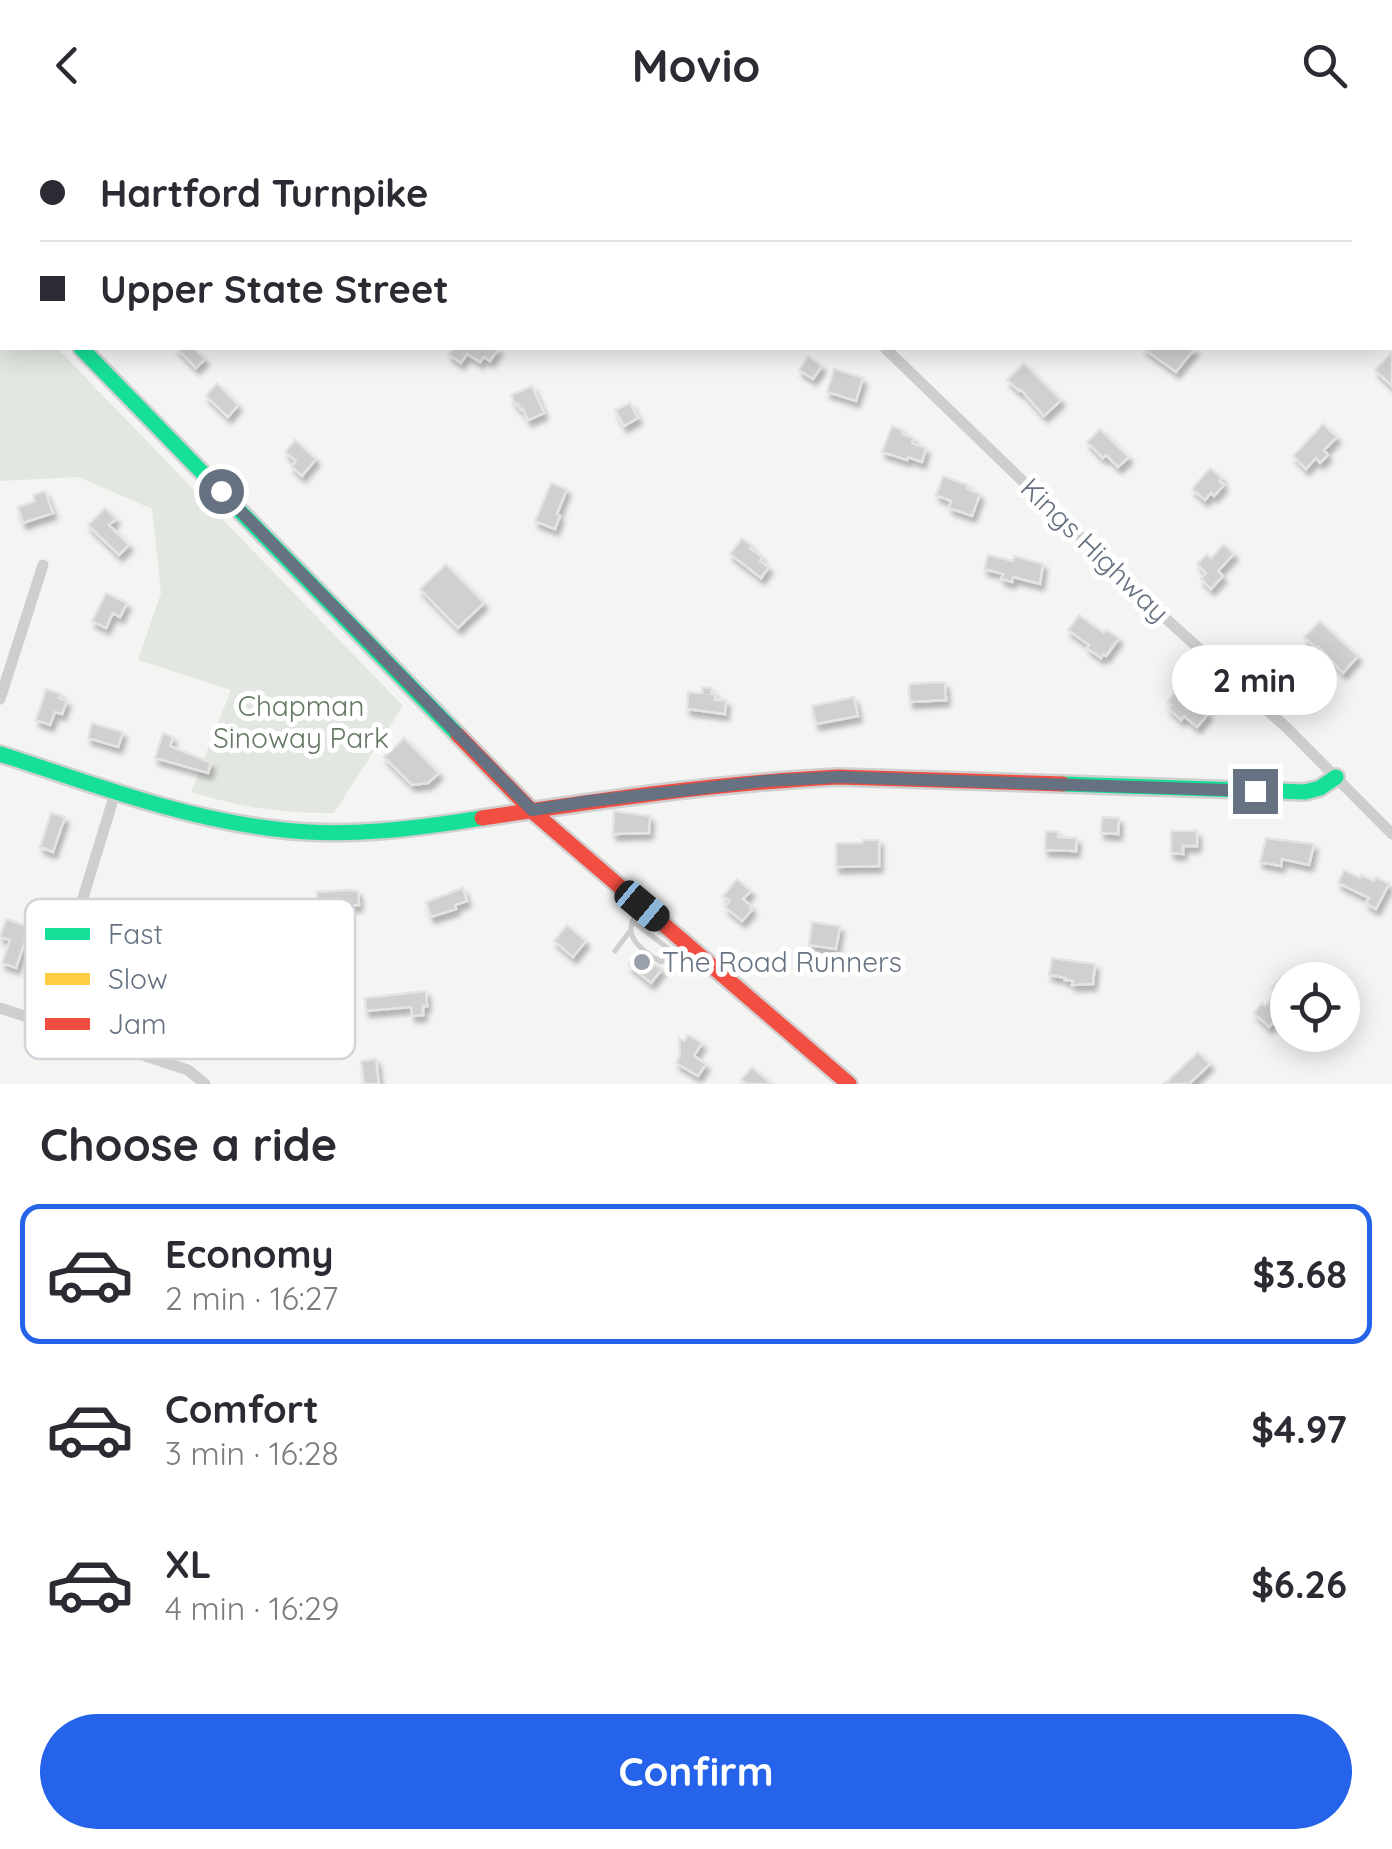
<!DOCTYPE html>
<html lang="en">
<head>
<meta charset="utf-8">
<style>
  :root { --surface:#fff; --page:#f2f2f3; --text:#2b2b33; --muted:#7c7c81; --line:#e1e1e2; --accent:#2563eb }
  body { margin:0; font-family:Quicksand,sans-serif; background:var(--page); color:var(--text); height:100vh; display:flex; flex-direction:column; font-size:38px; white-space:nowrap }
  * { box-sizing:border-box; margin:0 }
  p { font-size:32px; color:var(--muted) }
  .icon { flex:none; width:55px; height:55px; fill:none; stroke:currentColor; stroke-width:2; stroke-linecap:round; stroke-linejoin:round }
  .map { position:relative; height:954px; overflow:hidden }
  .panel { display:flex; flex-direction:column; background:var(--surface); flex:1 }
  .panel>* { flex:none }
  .hud { position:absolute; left:0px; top:0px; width:1392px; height:220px; box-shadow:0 5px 25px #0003; display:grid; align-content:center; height:220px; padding:0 40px; background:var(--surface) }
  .buttons { position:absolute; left:1270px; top:832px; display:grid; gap:20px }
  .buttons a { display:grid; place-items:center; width:90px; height:90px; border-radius:50%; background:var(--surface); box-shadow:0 5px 25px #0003; font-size:50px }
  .end { position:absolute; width:45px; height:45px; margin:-22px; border:12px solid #667181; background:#fff; box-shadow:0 0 0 5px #fff }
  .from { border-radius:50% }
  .bubble { position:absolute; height:70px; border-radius:35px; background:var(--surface); box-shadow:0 5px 25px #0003; font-size:32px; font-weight:800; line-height:70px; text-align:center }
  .car { position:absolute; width:30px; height:60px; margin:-30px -15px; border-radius:12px; box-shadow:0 0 8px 2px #0007; background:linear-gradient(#222 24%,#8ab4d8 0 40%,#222 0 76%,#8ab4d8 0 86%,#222 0) }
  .hud b { display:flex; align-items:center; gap:35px; height:95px; font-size:38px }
  .hud b+b { border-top:2px solid var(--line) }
  .hud i { width:25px; height:25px; background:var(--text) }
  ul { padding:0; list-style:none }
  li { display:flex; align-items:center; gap:30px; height:140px; margin:0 20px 15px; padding:0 20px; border:5px solid transparent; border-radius:20px }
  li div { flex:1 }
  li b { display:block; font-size:38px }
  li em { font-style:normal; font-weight:800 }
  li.active { border-color:var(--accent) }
  li>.icon { width:90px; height:90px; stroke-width:1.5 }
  h2 { padding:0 40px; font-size:45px; line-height:120px }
  .button { display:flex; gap:20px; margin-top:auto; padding:20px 40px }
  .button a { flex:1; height:115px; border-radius:60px; background:var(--accent); color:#fff; font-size:40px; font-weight:800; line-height:115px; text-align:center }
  header { display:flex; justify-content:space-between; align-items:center; height:130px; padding:0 40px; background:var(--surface); font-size:45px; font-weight:800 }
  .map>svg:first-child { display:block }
  .green { fill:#e3e7e1 }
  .building { fill:#cfd0d0; stroke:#e4e4e3; stroke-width:2.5; filter:url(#shadow) }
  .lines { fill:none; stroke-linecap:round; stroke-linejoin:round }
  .fast-casing { stroke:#d0d0d1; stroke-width:20 }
  .slow-casing { stroke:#d0d0d1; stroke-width:20 }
  .jam-casing { stroke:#d0d0d1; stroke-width:20 }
  .lane { stroke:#cdcece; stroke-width:5 }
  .street { stroke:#cdcece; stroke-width:11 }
  .fast { stroke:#16e098; stroke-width:15 }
  .slow { stroke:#ffcf43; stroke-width:15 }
  .jam { stroke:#f24e42; stroke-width:15 }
  .route { stroke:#667181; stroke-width:12 }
  .poi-dot { fill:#989fa9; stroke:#fff; stroke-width:4 }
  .labels { text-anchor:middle; stroke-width:10; stroke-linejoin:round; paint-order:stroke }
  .street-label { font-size:28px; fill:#667181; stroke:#fff }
  .park-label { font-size:28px; fill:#657964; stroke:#fff }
  .poi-label { font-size:28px; fill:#667181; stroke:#fff; text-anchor:start }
  .key { fill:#fff; stroke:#d1d4d9; stroke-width:2.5 }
  .key-label { font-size:28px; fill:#667181 }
</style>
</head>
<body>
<header><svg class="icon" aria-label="back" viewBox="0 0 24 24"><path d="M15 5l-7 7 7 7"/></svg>Movio<svg class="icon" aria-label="search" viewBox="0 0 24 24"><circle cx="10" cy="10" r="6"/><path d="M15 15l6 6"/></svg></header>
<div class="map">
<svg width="1392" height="954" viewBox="0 0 1392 954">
  <defs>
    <filter id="shadow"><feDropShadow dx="3.5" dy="6" stdDeviation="2.5" flood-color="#0004"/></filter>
  </defs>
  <rect width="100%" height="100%" fill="#f4f4f3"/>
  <path class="green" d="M447 0H611V2H446Z
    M0 158 2 160V218H57L403 576 334 683C283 684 239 677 191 662L231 560 138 530 161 463 152 379 78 347 0 351Z"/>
  <path class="building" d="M176 218H194L205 229 196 238Z
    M453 218H499L490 231 484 227 480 232 467 224 461 233 448 224Z
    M1143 218H1195L1176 242Z
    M1392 222V256L1375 240Z
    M808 226 822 236 813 249 799 240Z
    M1024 233 1061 270 1044 286 1021 260 1019 261 1007 250Z
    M834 239 863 248 856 271 827 262Z
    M217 253 238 275 228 287 206 266Z
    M532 256 544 283 528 290 523 279 521 280 518 274 516 275 511 265Z
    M630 273 638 288 624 296 615 280Z
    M1323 294 1337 307 1324 320 1328 325 1320 333 1316 328 1306 339 1293 326Z
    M892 296 903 300 902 304 914 308 912 313 926 318 922 332 908 327 907 330 882 322Z
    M1100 299 1129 327 1118 337 1106 325 1103 328 1087 312Z
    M295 310 316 329 302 346 291 336 296 331 285 322Z
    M1210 338 1222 348 1219 351 1224 355 1214 366 1211 363 1205 370 1192 359Z
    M943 346 968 355 967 359 980 364 972 386 949 378 951 371 936 365Z
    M551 353 567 359 557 384 560 386 555 399 535 391Z
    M45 361 53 383 23 393 18 377 35 371 33 365Z
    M105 378 116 389 109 395 129 415 119 425 88 395Z
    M742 408 752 416 750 418 762 427 760 431 769 437 761 448 730 424Z
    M1224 414 1234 424 1218 441 1223 446 1211 459 1201 449 1206 443 1197 434 1207 424 1211 428Z
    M988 425 1013 431 1014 426 1043 434 1040 454 1013 447 1012 452 1001 449 1003 444 984 439Z
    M446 434 484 473 458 498 420 459Z
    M106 463 127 473 120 487 113 483 106 498 92 491Z
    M1079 485 1104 503 1106 500 1119 508 1106 526 1103 524 1101 528 1087 518 1089 515 1068 500Z
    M1320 491 1358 526 1343 543 1318 516 1316 518 1304 507Z
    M945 552 946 570 910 572 909 554Z
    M702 557 712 558 711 564H716L715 570H726L725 584 687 579 688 562 702 563Z
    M1179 557 1209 583 1197 597 1184 586 1181 590 1168 578 1171 575 1167 572Z
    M46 559 61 564 59 568 67 571 62 584 55 582 50 595 36 590Z
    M854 567 858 586 816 594 812 576Z
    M92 593 123 602 118 617 88 608Z
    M163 603 173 607 170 616 211 633 208 643 155 628Z
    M404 608 439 643 428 653 412 655 384 627Z
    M614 681 650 686 649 703 613 704Z
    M51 683 65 687 53 722 40 717Z
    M1102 687 1119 688 1118 704 1101 703Z
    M1046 701 1059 702 1058 707 1077 708 1076 721 1045 720Z
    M1171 701H1197V716H1183V724L1171 723Z
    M1266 708 1314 714 1309 735 1282 729 1281 736 1260 732Z
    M863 710H879V736L836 737V713H862Z
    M1344 740 1360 748 1361 745 1374 751 1376 747 1389 754 1376 779 1366 773 1369 768 1338 753Z
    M737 749 751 761 743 769 751 776 750 779 752 780 742 791 725 777 730 771 723 766Z
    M463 758 467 771 455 775 456 779 431 787 426 772Z
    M346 760 358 761 359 775 318 778 317 762Z
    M6 789 30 797 16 838 2 833 10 810 0 807Z
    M812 792 840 796 836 819 809 815Z
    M567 795 586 811 573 827 554 811Z
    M638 824 662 839 651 853 629 835Z
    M1052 828 1095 834 1093 854 1072 855 1073 851 1065 850 1066 848 1049 845Z
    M1280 848 1285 853 1288 850V876L1269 897 1254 883 1262 873 1265 876 1277 862 1272 858Z
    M426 861 427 876H423V885L412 886 411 877 366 881 365 868Z
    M688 905 702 913 694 926 706 934 698 946 676 933 680 926 679 908 684 911Z
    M1198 922 1210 934 1189 954H1164Z
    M376 929 379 954H364L361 931Z
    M752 937 772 954H747L741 950Z"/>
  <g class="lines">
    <defs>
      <path id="fast" d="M81 218 458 605
        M0 624C90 653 180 688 275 699 344 708 414 699 482 688
        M1063 654 1305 662 1320 658 1336 647"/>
      <path id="slow" d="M0 134 2 136"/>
      <path id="jam" d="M458 605 532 681 849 954
        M482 688C601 670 718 653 838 647L1063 654"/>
    </defs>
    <use href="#fast" class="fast-casing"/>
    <use href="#slow" class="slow-casing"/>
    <use href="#jam" class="jam-casing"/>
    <path class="lane" d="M641 777C619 803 637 818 661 832L668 828 681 813
      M632 791 673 822
      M615 821 630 801"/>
    <path class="street" d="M672 0 675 2
      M885 218 1152 476 1288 599 1392 704
      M0 569 43 435
      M0 878 188 940 205 954
      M45 892 116 660"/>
    <use href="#fast" class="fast"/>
    <use href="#slow" class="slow"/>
    <use href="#jam" class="jam"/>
  </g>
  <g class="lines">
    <path class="route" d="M221 361 532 680 591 671 766 651 838 647 1255 661"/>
  </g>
  <circle class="poi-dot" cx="642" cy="832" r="10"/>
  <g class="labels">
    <g class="street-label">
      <text transform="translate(1095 420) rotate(44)" y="10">Kings Highway</text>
    </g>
    <g class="park-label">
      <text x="301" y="586">Chapman<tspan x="301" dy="32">Sinoway Park</tspan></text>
    </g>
    <g class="poi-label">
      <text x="662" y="842">The Road Runners</text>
    </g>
  </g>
  <rect x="25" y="769" width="330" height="160" rx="15" class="key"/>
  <rect x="45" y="798" width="45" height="12" fill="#16e098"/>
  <rect x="45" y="843" width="45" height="12" fill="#ffcf43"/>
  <rect x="45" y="888" width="45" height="12" fill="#f24e42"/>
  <g class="key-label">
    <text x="108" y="814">Fast</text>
    <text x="108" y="859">Slow</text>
    <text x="108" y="904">Jam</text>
  </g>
</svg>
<div class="buttons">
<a><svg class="icon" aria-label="locate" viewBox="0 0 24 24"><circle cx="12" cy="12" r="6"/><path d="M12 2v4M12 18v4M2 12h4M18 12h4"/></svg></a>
</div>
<i class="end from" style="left:221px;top:361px"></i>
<i class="end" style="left:1255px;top:661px"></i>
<div class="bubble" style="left:1172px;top:515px;width:165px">2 min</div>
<i class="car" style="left:642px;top:776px;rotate:130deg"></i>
<div class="hud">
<b><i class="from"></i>Hartford Turnpike</b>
<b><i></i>Upper State Street</b>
</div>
</div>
<section class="panel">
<h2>Choose a ride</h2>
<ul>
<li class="active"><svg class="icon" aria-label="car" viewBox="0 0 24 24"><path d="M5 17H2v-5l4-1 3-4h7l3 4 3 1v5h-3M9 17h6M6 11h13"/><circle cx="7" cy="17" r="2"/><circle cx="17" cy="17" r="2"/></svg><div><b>Economy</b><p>2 min · 16:27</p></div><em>$3.68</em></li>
<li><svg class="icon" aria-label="car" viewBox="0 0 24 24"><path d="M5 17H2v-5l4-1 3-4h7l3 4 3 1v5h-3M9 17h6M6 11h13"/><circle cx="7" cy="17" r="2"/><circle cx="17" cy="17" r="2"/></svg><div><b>Comfort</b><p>3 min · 16:28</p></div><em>$4.97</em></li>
<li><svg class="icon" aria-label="car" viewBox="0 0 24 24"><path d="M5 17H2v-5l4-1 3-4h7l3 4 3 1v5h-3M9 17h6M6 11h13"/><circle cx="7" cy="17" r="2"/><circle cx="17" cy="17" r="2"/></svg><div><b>XL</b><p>4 min · 16:29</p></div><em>$6.26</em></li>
</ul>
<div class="button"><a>Confirm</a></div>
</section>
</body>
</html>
